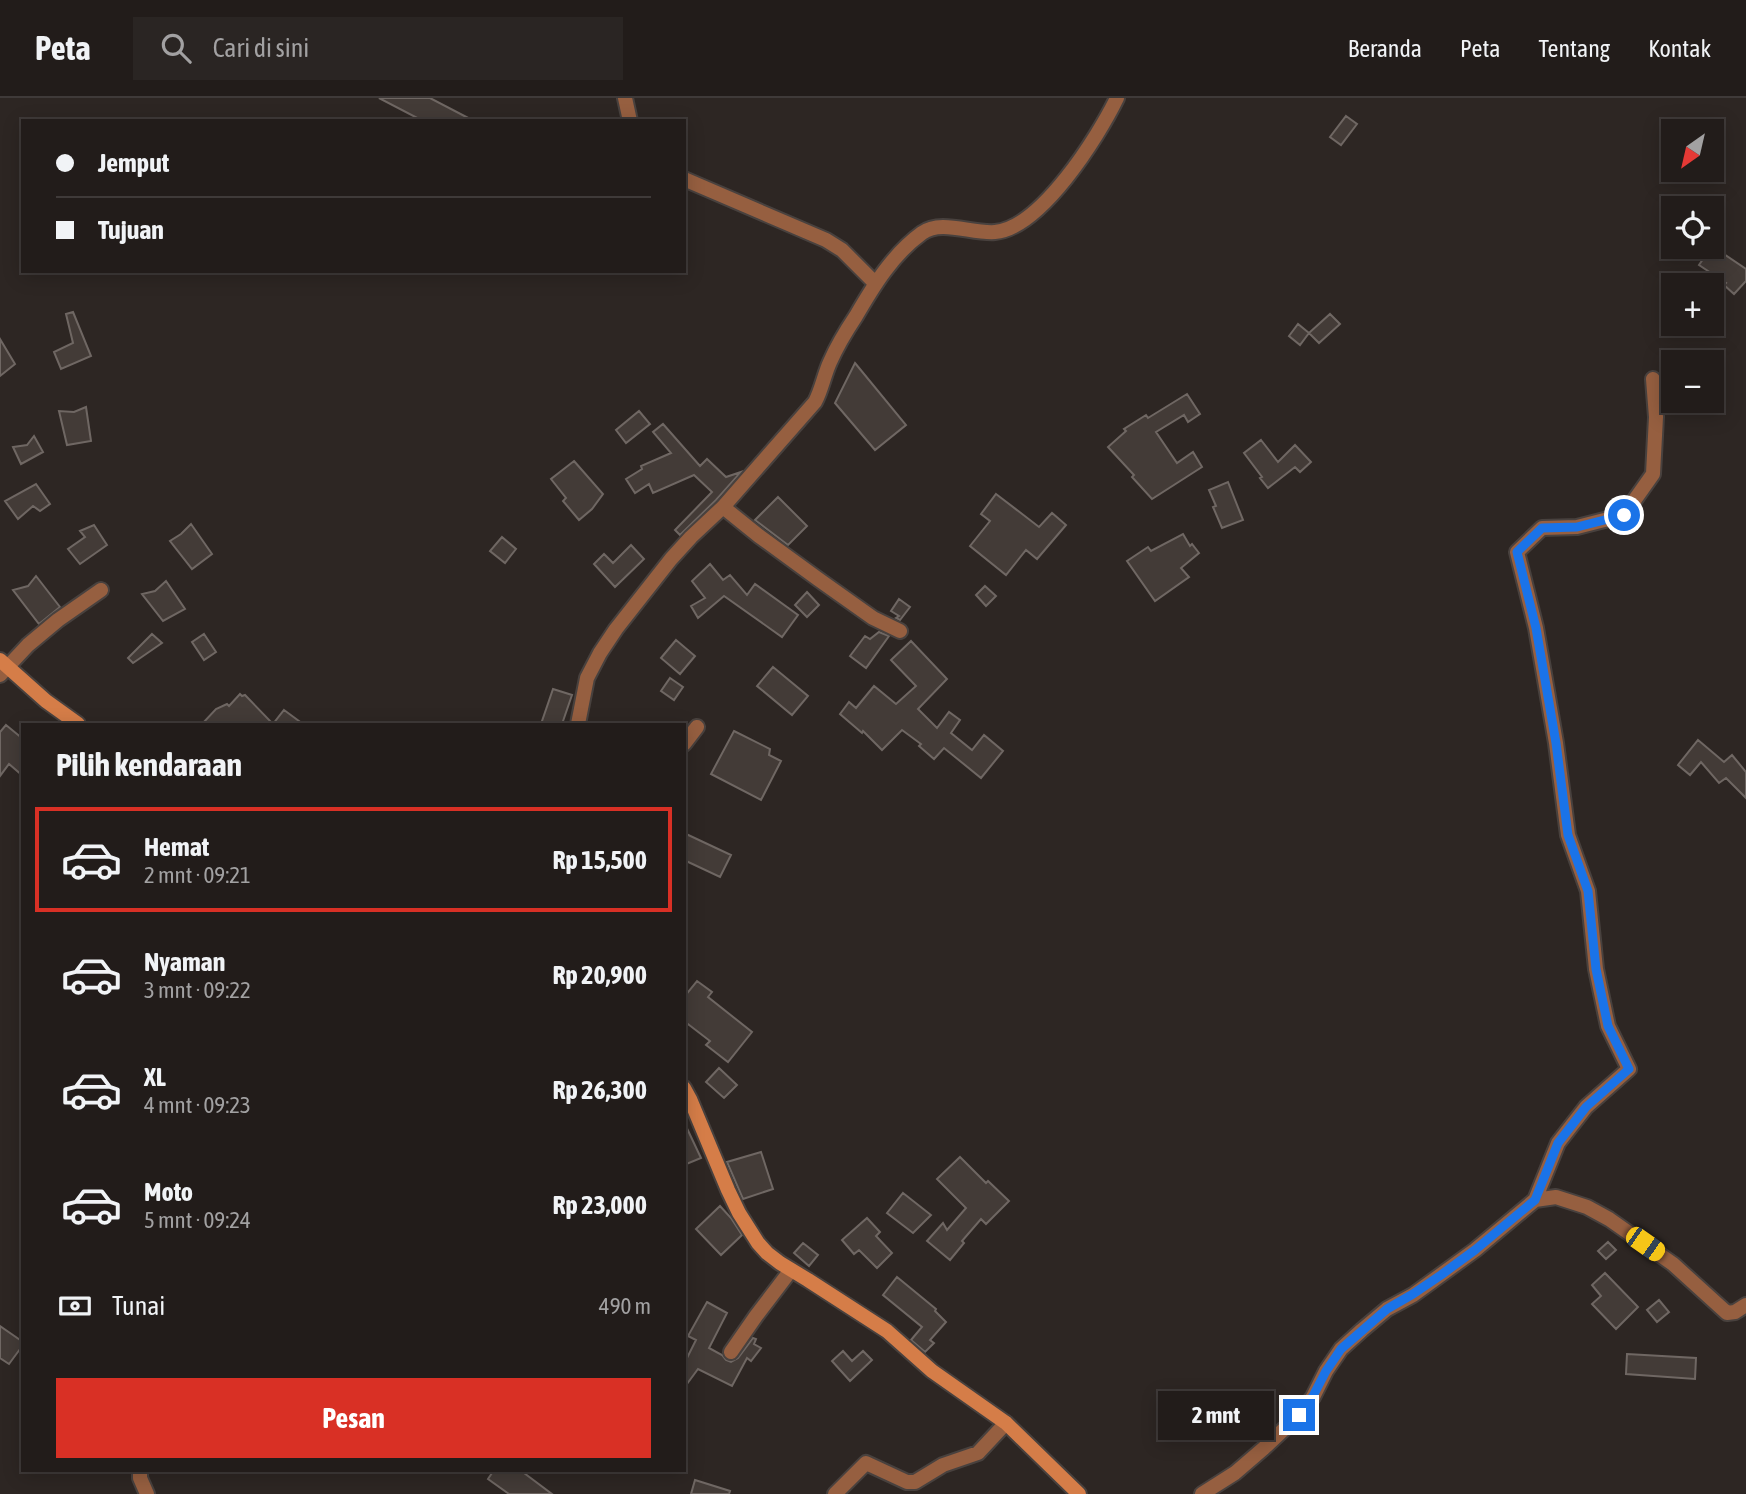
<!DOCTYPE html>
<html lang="id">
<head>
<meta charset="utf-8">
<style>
  :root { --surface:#221c1a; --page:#2a2523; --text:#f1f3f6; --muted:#a2a1a2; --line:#3f3a39; --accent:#d93025 }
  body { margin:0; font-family:"Asap Condensed",sans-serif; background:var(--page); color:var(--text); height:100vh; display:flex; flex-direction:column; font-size:26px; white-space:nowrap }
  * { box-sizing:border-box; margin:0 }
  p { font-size:23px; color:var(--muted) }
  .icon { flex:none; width:38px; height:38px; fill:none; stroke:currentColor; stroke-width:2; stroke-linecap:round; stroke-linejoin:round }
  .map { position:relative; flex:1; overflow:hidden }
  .panel { position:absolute; left:21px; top:625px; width:665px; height:749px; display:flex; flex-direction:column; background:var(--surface); border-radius:0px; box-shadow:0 4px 18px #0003,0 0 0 2px var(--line) }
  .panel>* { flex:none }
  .guide { position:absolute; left:21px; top:21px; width:665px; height:154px; border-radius:0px; box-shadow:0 4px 18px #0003,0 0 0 2px var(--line); display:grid; align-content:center; height:154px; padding:0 35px; background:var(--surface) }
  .needle { width:46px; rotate:214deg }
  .fabs { position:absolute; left:1661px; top:21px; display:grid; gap:14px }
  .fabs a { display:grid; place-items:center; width:63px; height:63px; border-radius:0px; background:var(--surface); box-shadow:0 4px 18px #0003,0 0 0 2px var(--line); font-size:35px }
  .end { position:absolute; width:32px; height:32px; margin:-16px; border:9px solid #1a73e8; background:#fff; box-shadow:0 0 0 4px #fff }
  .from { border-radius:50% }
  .bubble { position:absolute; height:49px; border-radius:0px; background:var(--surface); box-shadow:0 4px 18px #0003,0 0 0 2px var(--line); font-size:23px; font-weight:700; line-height:49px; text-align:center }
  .car { position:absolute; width:21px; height:42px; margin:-21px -10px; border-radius:9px; box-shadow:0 0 5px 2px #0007; background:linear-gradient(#f5c518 24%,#345 0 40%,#f5c518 0 76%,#345 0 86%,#f5c518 0) }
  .guide b { display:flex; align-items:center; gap:24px; height:66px; font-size:26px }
  .guide b+b { border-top:2px solid var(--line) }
  .guide i { width:18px; height:18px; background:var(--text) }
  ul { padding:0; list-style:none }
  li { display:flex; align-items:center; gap:21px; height:105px; margin:0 14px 10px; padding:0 21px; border:4px solid transparent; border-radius:0px }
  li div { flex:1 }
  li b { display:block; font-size:26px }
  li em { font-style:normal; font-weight:700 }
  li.current { border-color:var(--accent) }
  li>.icon { width:63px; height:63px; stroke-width:1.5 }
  h2 { padding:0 35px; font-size:32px; line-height:84px }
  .pay { display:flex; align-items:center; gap:18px; height:77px; padding:0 35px; font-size:26px }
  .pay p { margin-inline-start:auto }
  .button { display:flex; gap:14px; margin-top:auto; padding:14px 35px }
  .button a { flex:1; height:80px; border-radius:0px; background:var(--accent); color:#fff; font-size:28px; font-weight:700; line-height:80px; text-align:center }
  header { display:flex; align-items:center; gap:42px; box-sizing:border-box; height:98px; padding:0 35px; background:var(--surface); border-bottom:2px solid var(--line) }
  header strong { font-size:33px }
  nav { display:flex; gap:38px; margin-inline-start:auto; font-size:24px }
  .search { width:490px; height:63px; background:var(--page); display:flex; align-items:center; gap:18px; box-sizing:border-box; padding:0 24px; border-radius:0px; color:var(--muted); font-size:26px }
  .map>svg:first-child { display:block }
  .building { fill:#433b37; stroke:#6f6763; stroke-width:2 }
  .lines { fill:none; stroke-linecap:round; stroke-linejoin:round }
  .minor-casing { stroke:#48413e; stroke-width:18 }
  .tertiary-casing { stroke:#48413e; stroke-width:18 }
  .secondary-casing { stroke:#48413e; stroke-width:18 }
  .minor { stroke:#965f40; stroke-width:14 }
  .tertiary { stroke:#965f40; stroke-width:14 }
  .secondary { stroke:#d57d48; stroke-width:14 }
  .route { stroke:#1a73e8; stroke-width:9 }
</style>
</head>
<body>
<header>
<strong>Peta</strong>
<div class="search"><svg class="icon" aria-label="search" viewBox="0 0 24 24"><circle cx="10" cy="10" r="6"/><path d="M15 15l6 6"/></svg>Cari di sini</div>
<nav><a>Beranda</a><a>Peta</a><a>Tentang</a><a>Kontak</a></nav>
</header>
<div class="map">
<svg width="1746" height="1396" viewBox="0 0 1746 1396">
  <rect width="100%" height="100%" fill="#2d2623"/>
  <path class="building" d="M379 0H430L474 23H423Z
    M1346 18 1357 26 1341 47 1330 39Z
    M1712 148 1746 171V183L1734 196 1724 187 1726 185 1699 167Z
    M73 214 91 258 61 271 54 254 73 245 66 216Z
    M1330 216 1340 226 1319 245 1309 235 1300 247 1289 238 1298 226 1309 235Z
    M0 241 15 266 0 278Z
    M855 265 906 327 875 352 835 305Z
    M1187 296 1200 316 1188 324 1184 317 1156 334 1177 365 1193 354 1202 369 1152 401 1132 379 1134 377 1108 349 1126 333 1124 331 1146 317 1148 320Z
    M86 309 91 343 67 347 59 313 74 314Z
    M639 313 650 326 626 345 616 332Z
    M663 326 700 368 707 361 726 379 741 374 716 402 680 437 675 432 712 394 694 377 653 395 649 386 635 395 626 381 642 371 641 368 671 355 653 334Z
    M34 338 43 354 21 366 13 349 27 347Z
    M1261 342 1278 364 1295 347 1311 364 1300 374 1295 369 1268 390 1260 380 1262 379 1244 355Z
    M574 363 603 396 592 411 579 422 563 403 566 400 551 381Z
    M1228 384 1243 422 1222 430 1213 409 1216 408 1209 392Z
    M36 386 50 406 40 413 33 408 18 421 5 403Z
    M996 396 1039 429 1052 415 1066 427 1037 461 1026 452 1006 477 970 448 990 423 981 416Z
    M778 399 807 428 788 447 755 422Z
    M191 426 212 456 192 471 170 443 181 436Z
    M94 427 107 447 80 466 68 451 85 439 80 433Z
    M1183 436 1190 448 1192 446 1199 455 1181 470 1189 479 1155 503 1127 463 1148 449 1151 453Z
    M502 439 516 451 505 465 490 453Z
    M631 447 644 461 615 489 594 466 604 456 613 465Z
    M710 466 723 482 730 477 747 497 755 486 798 517 782 539 724 498 698 520 691 508 705 500 692 483Z
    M36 478 60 509 39 526 13 492 28 488Z
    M166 483 185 511 163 523 142 496 155 493Z
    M985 488 996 498 986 508 976 497Z
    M807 494 819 507 807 519 795 507Z
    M899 501 910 509 900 522 896 520 899 518 891 513Z
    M879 534 889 538 866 570 850 558 865 538 870 541Z
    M152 536 162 545 133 565 128 560Z
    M204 536 216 554 204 562 192 544Z
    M676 542 695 558 680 576 661 560Z
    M911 543 947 581 918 611 937 630 949 614 960 622 951 635 972 652 984 637 1003 653 981 680 944 650 934 661 919 648 921 646 902 632 882 652 863 633 862 635 840 616 849 604 856 610 874 588 896 606 916 588 891 562Z
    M773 569 808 598 792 617 757 588Z
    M670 580 683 589 674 602 661 593Z
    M553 591 572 597 562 626H541Z
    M240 596 242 598 245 597 273 626H202L216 611 227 606 229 608Z
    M284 612 303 626H273Z
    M6 627 23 641V678L9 666 0 678V634Z
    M734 633 770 651 769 657 781 663 761 702 711 676Z
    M1698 642 1724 664 1732 657 1746 674V700L1726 680 1719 685 1701 664 1690 677 1678 667Z
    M684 735 731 757 720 779 684 762Z
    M697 883 712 894 708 899 752 934 728 964 706 947 710 943 684 923V899Z
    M719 970 737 987 724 1000 706 984Z
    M684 1024 701 1060 684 1067Z
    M761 1054 773 1091 743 1101 727 1064Z
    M960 1059 986 1085 988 1083 1009 1103 986 1126 981 1121 962 1143 964 1145 950 1162 927 1143 943 1125 947 1132 966 1110 937 1081Z
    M903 1095 931 1117 913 1135 887 1115Z
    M720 1108 731 1120 742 1137 721 1157 696 1131Z
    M867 1120 880 1134 876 1138 892 1155 877 1170 859 1152 854 1156 842 1142Z
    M1608 1144 1616 1152 1606 1161 1598 1153Z
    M803 1145 818 1157 809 1168 794 1155Z
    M1605 1175 1638 1209 1616 1231 1592 1206 1601 1198 1592 1187Z
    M897 1179 936 1211 935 1213 946 1224 930 1242 934 1245 925 1254 911 1242 922 1229 883 1197Z
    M1659 1202 1669 1214 1657 1224 1647 1212Z
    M707 1204 727 1215 709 1250 722 1257 726 1262 731 1264 738 1260 753 1240 756 1241 754 1246 761 1250 751 1263 747 1260 732 1288 698 1271 684 1290V1266L696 1242 688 1238Z
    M0 1228 23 1244V1247L9 1266 0 1260Z
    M843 1253 852 1263 863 1253 872 1262 850 1283 832 1263Z
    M1627 1256 1696 1260 1695 1281 1626 1276Z
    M494 1372H520L552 1396H509L488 1381Z
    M695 1382 730 1393 729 1396H691Z"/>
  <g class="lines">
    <defs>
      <path id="minor" d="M625 0 630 23
        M684 81 826 142 842 152 875 185
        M723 409 759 438 818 481 873 520 900 533
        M0 577 28 547 58 522 101 492
        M578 626 587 580 600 555 616 531 671 461 691 439 723 409 815 304C822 291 824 277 830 264 837 248 846 233 856 218 874 187 893 156 922 135 941 121 972 136 995 134 1041 130 1098 39 1117 0
        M684 646 697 629
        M1535 1102 1556 1099 1587 1109 1609 1121 1673 1166 1727 1215 1735 1214 1746 1207
        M731 1254 756 1218 791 1172
        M835 1396 866 1365 907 1384H915L943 1367 978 1355 1006 1325
        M1202 1396 1235 1375 1264 1350 1299 1317 1313 1299 1326 1273 1341 1251 1362 1232 1387 1211 1413 1197 1475 1152 1535 1102 1558 1045 1586 1009 1629 971 1608 928 1596 871 1588 793 1568 737 1556 645 1536 530 1517 454 1542 430 1577 429 1624 417 1653 376 1656 319 1653 281"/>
      <path id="tertiary" d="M140 1372V1380L147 1396"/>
      <path id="secondary" d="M0 562 46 603 78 626
        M684 990 690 1001 728 1092 739 1115 758 1145 767 1155 780 1165 808 1182 887 1233 932 1273 1006 1325 1079 1396"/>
    </defs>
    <use href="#minor" class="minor-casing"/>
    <use href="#tertiary" class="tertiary-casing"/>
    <use href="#secondary" class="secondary-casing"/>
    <use href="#minor" class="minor"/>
    <use href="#tertiary" class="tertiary"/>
    <use href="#secondary" class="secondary"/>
  </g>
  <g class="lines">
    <path class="route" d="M1299 1317 1313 1298 1326 1273 1341 1251 1387 1211 1413 1196 1441 1177 1475 1152 1535 1102 1558 1045 1586 1009 1629 971 1608 928 1596 871 1588 793 1568 737 1556 645 1536 530 1517 454 1542 430 1577 429 1624 417"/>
  </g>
</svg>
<div class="fabs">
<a><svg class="needle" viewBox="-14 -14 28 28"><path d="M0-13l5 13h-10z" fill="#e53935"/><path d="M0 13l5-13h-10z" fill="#a2a1a2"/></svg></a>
<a><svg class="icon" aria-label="locate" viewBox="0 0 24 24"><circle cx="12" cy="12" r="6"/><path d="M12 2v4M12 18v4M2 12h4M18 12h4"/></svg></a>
<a>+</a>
<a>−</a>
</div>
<i class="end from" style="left:1624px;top:417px"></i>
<i class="end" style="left:1299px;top:1317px"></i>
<div class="bubble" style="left:1158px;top:1293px;width:116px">2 mnt</div>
<i class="car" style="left:1645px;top:1146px;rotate:125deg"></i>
<div class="guide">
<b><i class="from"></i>Jemput</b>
<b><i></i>Tujuan</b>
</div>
<section class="panel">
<h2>Pilih kendaraan</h2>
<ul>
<li class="current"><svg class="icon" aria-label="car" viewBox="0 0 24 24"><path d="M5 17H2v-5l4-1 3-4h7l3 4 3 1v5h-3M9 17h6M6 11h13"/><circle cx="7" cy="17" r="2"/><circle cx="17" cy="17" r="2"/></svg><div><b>Hemat</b><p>2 mnt · 09:21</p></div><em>Rp 15,500</em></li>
<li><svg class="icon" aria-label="car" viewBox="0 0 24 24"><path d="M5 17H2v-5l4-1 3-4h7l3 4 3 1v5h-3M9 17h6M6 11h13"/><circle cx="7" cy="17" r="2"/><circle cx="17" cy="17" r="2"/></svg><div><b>Nyaman</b><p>3 mnt · 09:22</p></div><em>Rp 20,900</em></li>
<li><svg class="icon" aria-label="car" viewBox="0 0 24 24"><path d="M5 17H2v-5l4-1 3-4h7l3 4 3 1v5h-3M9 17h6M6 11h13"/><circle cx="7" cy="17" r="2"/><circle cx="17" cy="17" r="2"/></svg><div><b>XL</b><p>4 mnt · 09:23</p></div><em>Rp 26,300</em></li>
<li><svg class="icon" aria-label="car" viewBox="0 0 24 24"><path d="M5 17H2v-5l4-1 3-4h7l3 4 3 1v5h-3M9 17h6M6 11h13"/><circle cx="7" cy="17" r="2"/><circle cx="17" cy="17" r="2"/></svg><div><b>Moto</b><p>5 mnt · 09:24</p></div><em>Rp 23,000</em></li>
</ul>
<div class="pay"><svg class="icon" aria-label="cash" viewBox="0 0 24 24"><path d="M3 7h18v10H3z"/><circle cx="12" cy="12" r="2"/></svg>Tunai<p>490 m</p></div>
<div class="button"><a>Pesan</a></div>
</section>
</div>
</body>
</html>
